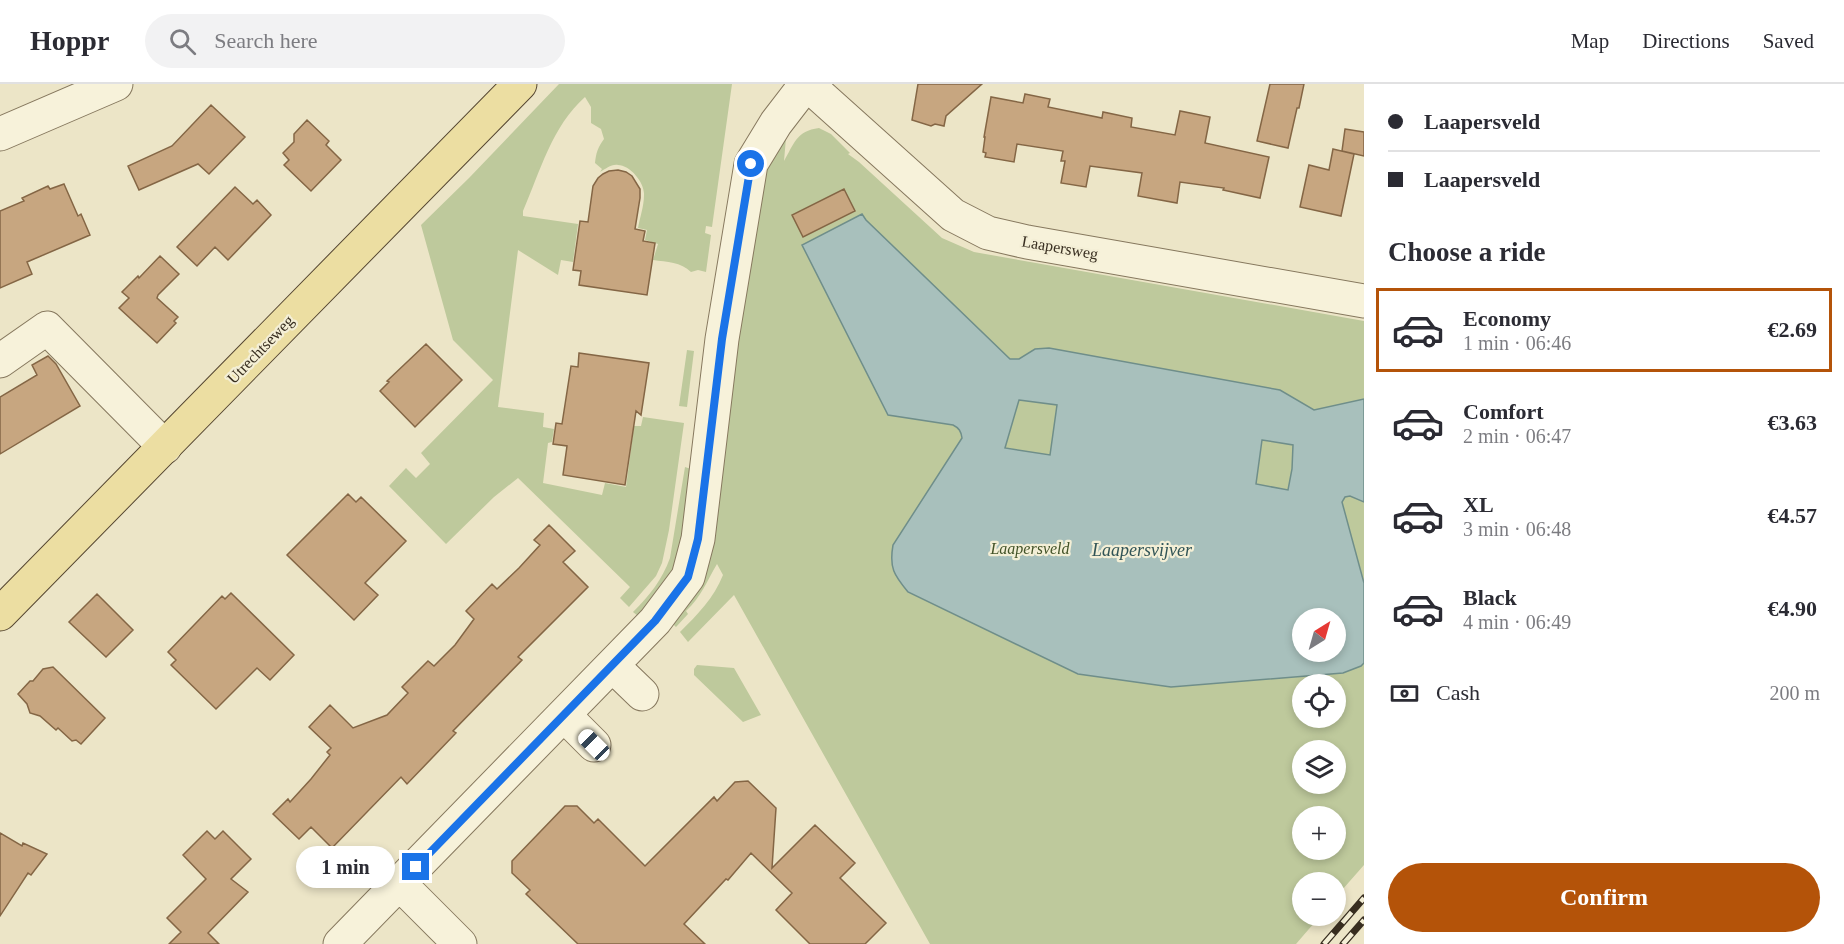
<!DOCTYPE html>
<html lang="en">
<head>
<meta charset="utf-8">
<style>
  :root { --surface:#fff; --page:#f2f2f3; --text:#2b2b33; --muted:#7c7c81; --line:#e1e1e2; --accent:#b45309 }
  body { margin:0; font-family:"Times New Roman",serif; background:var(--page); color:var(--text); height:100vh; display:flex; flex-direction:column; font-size:22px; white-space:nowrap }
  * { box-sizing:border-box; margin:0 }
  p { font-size:20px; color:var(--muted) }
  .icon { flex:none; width:33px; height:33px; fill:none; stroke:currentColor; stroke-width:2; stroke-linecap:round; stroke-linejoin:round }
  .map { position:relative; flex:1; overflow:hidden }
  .drawer { display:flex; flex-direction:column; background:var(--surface); width:480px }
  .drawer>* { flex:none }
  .top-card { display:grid; align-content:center; height:132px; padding:0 24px; background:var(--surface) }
  .needle { width:39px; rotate:37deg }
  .buttons { position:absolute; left:1292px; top:524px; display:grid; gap:12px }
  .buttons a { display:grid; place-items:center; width:54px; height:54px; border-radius:50%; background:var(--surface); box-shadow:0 3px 9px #0003; font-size:30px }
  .end { position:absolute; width:27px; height:27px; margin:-14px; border:8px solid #1a73e8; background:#fff; box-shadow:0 0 0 3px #fff }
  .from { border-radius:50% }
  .bubble { position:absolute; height:42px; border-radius:21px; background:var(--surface); box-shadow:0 3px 9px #0003; font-size:20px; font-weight:800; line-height:42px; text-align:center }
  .car { position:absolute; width:18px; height:36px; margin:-18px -9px; border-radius:8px; box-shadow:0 0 4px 2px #0007; background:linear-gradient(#fff 24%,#345 0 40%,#fff 0 76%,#345 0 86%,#fff 0) }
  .top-card b { display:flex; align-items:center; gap:21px; height:57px; font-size:22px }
  .top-card b+b { border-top:2px solid var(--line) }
  .top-card i { width:15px; height:15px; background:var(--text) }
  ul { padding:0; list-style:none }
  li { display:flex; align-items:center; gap:18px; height:84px; margin:0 12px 9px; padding:0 12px; border:3px solid transparent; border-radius:0px }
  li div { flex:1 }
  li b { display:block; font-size:22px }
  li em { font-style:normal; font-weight:800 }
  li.on { border-color:var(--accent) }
  li>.icon { width:54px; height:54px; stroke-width:1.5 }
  h2 { padding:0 24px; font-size:27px; line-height:72px }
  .pay { display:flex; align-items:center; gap:15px; height:66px; padding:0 24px; font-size:22px }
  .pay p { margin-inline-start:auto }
  .cta { display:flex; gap:12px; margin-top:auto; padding:12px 24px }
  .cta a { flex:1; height:69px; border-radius:36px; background:var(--accent); color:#fff; font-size:24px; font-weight:800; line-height:69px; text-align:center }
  header { display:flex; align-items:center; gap:36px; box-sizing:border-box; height:84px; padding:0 30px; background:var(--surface); border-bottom:2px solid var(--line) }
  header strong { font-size:28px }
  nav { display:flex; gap:33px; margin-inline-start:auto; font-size:21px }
  .search { width:420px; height:54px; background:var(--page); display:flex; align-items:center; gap:15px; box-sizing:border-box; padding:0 21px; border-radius:33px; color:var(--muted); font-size:22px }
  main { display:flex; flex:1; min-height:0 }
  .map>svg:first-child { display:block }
  .green { fill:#bec99c; fill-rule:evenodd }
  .water { fill:#a8c0bc; stroke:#6f8e8a; stroke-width:1.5; fill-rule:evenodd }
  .building { fill:#c7a680; stroke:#846645; stroke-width:1.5 }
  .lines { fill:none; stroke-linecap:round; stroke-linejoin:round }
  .minor-casing { stroke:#86785e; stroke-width:35 }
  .major-casing { stroke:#554631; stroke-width:35 }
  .minor { stroke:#f7f2da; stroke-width:33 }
  .major { stroke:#ecdea2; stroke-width:33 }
  .rail-casing { stroke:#382e20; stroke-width:7 }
  .rail { stroke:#f4efd6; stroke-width:4.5; stroke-dasharray:14; stroke-linecap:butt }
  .route { stroke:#1a73e8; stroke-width:8 }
  .labels { text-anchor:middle; stroke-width:4.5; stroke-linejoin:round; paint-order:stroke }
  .street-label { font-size:16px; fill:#382e20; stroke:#f4efd6 }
  .park-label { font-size:16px; font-style:italic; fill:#435328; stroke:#f4efd6 }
  .water-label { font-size:18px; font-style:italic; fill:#315456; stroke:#f4efd6 }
</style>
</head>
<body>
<header>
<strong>Hoppr</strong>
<div class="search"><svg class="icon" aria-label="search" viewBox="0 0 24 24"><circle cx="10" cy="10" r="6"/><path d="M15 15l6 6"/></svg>Search here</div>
<nav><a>Map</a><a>Directions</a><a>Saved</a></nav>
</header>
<main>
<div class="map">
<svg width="1364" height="860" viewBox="0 0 1364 860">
  <rect width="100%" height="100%" fill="#ece5c7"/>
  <path class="green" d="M559 0H732L712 143 706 142 705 149 711 151 706 188 698 186 691 188C681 178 667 178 653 176L658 160 645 156 647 146 638 144C640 133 644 122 644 111 645 99 630 81 618 81 611 80 606 85 600 88L602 85 595 79C596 69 598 63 604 55L601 45 591 39V23L585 13C552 42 540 88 523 127V132L578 140 573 178 561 176 558 191 518 166 498 323 544 329 543 343 554 345 552 358 548 359 543 399 602 411 605 399 626 403 634 342H641L643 333 684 339 669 446 662 479 656 492 629 523 620 514 630 503 518 394 494 413 446 460 389 402 406 384 416 394 430 380 421 369 493 296 453 256 421 141 469 94Z
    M819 44 831 50 850 69 848 70 859 78 942 154 974 168 1364 237V781L1335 814V798H1302V831H1321L1296 860H930L734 511 688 558 680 548C697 531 714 514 723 491L717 480C707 497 701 513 686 527L688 530 676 543 671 538 727 333 762 95 770 76 786 54 784 77C794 60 796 47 819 44ZM1302 534H1335V567H1302ZM1302 600H1335V633H1302ZM1302 666H1335V699H1302ZM1302 732H1335V765H1302Z
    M687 266 694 267 687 323 679 322Z
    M685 383 691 385 680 472 675 486 638 532 633 528C650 511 662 496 670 474Z
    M697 581 734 584 761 631 743 638 694 591V585Z"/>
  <path class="water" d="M862 130 866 136 1010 275H1019L1035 265 1049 264 1280 306 1314 326 1364 315V418L1350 412 1345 413 1342 418 1364 499V579L1361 582 1343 589 1171 603 1078 590 908 508C894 491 889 484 893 461L962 354C961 347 959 344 953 341L888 331 802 161ZM1019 316 1057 321 1050 371 1005 364ZM1262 356 1293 361 1292 385 1288 406 1256 400ZM1302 534H1335V567H1302Z"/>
  <path class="building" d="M918 0H982L946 32 944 42 935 40 931 42 912 36Z
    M1270 0H1304L1299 24H1297L1288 64 1257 57Z
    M1025 10 1050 15 1048 23 1102 34 1103 28 1132 34 1131 43 1175 51 1180 27 1210 33 1205 59 1269 73 1260 114 1223 106 1224 104 1180 98 1177 119 1138 112 1142 89 1090 82 1086 103 1061 99 1065 77H1061L1063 67 1017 60 1014 78 985 73 986 69 983 68 985 53H984L991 13 1023 19Z
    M211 21 245 53 209 90 198 80 139 106 128 82 172 62Z
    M307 36 329 57 326 61 341 76 311 107 284 81 289 76 283 69 294 58V50Z
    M1345 45 1364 48V72L1342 67Z
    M1333 65 1354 70 1341 132 1300 123 1309 81 1329 86Z
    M618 86 626 88 632 92 640 105V114L635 145 645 147 643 157 655 159 647 211 579 201 581 187 573 186 580 137 588 138 593 102 598 94 603 90 609 87Z
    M64 100 78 132 81 130 90 151 27 178 32 190 0 204V127L24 117 22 114 48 102 50 105Z
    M235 103 253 120 257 116 271 131 228 176 215 163 197 182 177 163Z
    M844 105 855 127 803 153 792 131Z
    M160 172 179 190 158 211 157 214 178 233 174 237 176 239 157 259 119 224 129 214 122 208 138 192 139 194Z
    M426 260 462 296 415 343 380 307 389 298 387 297Z
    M579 269 649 279 641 331 636 327 625 401 563 391 567 362 553 360 556 339 562 340 571 282 578 283Z
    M48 272 56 280 80 322 0 370V313L37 291 32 281Z
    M348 410 356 418 361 413 406 457 365 499 378 511 354 536 287 471Z
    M549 441 575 467 563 478 588 503 518 573 522 576 453 647 456 649 407 700 401 693 332 764 311 743 299 755 273 730 288 715 290 718 311 695 330 671 327 668 331 664 309 643 330 621 353 644 387 631 408 609 402 603 428 577 434 582 455 561 474 535 466 527 492 500 497 505 519 484 540 461 534 456Z
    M231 509 294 571 270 596 257 584 216 625 171 581 176 576 168 568 222 512 225 515Z
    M97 510 133 546 106 573 69 538Z
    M53 583 105 634 81 660 76 656 72 657 58 644 56 646 40 632 30 629 27 620 18 610 30 597H33L43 585Z
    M748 697 776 724 772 784 815 741 855 779 840 794 886 839 865 860H810L776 826 792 809 751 769 728 796 726 795 684 840 705 860H578L526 810 530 806 512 789V777L565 722H577L594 739 598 735 645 782 714 713 717 717 735 698Z
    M207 747 215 755 223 747 251 775 231 795 248 808 208 849 219 860H169L181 848 167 834 206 795 183 771Z
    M0 749 22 762 23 759 47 770 31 791 28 789 0 832Z"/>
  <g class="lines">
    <defs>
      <path id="minor" d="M807 0 953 131 988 149 1027 158 1364 217
        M0 50 116 0
        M0 277 47 244 165 363
        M613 582 642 610
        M564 631 594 661
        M400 800 460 860
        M340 860 655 537 688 493 698 455 722 255 751 80 776 39 806 0"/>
      <path id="major" d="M0 530 520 0"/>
    </defs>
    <use href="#minor" class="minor-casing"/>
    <use href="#major" class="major-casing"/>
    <use href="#minor" class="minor"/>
    <use href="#major" class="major"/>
    <defs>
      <path id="rail" d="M1324 860 1364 814
        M1343 860 1364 836"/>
    </defs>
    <use href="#rail" class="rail-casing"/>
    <use href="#rail" class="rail"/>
  </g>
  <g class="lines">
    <path class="route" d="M416 783 655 537 688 493 698 455 722 255 751 80"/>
  </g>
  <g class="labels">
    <g class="street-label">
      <text transform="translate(1060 163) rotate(10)" y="6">Laapersweg</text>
      <text transform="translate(260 265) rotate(-46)" y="6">Utrechtseweg</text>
    </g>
    <g class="park-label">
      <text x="1030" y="470">Laapersveld</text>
    </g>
    <g class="water-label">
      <text x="1142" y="472">Laapersvijver</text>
    </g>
  </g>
</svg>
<div class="buttons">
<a><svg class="needle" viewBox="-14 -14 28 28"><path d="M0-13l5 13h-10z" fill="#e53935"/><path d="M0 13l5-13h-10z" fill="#7c7c81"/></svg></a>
<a><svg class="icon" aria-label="locate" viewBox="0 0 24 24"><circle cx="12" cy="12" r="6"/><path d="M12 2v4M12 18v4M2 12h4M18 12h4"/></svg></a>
<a><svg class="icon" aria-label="layers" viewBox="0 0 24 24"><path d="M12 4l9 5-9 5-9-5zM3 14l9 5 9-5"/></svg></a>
<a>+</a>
<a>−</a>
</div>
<i class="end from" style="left:751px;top:80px"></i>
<i class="end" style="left:416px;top:783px"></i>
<div class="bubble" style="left:296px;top:762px;width:99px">1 min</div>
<i class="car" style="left:594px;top:661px;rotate:315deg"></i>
</div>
<section class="drawer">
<div class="top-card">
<b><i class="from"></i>Laapersveld</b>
<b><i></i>Laapersveld</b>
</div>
<h2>Choose a ride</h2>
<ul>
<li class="on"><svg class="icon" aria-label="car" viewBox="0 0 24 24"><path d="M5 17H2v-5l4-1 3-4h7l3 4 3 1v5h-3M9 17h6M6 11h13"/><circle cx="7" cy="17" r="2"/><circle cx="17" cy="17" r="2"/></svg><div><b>Economy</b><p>1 min · 06:46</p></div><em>€2.69</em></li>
<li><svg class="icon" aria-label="car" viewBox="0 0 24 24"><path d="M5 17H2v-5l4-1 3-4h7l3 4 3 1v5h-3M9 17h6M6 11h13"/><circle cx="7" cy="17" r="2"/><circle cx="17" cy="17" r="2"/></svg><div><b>Comfort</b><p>2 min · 06:47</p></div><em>€3.63</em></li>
<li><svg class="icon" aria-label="car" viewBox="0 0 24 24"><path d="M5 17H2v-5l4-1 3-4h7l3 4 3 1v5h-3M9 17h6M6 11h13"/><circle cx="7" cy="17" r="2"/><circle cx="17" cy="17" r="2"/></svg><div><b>XL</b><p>3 min · 06:48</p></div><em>€4.57</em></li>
<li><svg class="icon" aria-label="car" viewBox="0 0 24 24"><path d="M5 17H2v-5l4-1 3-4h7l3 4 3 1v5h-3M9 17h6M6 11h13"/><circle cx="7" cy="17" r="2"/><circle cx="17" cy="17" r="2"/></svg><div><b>Black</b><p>4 min · 06:49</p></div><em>€4.90</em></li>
</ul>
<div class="pay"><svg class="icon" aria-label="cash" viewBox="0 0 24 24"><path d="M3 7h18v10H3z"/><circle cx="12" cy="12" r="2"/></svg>Cash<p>200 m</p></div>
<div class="cta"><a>Confirm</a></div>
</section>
</main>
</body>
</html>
